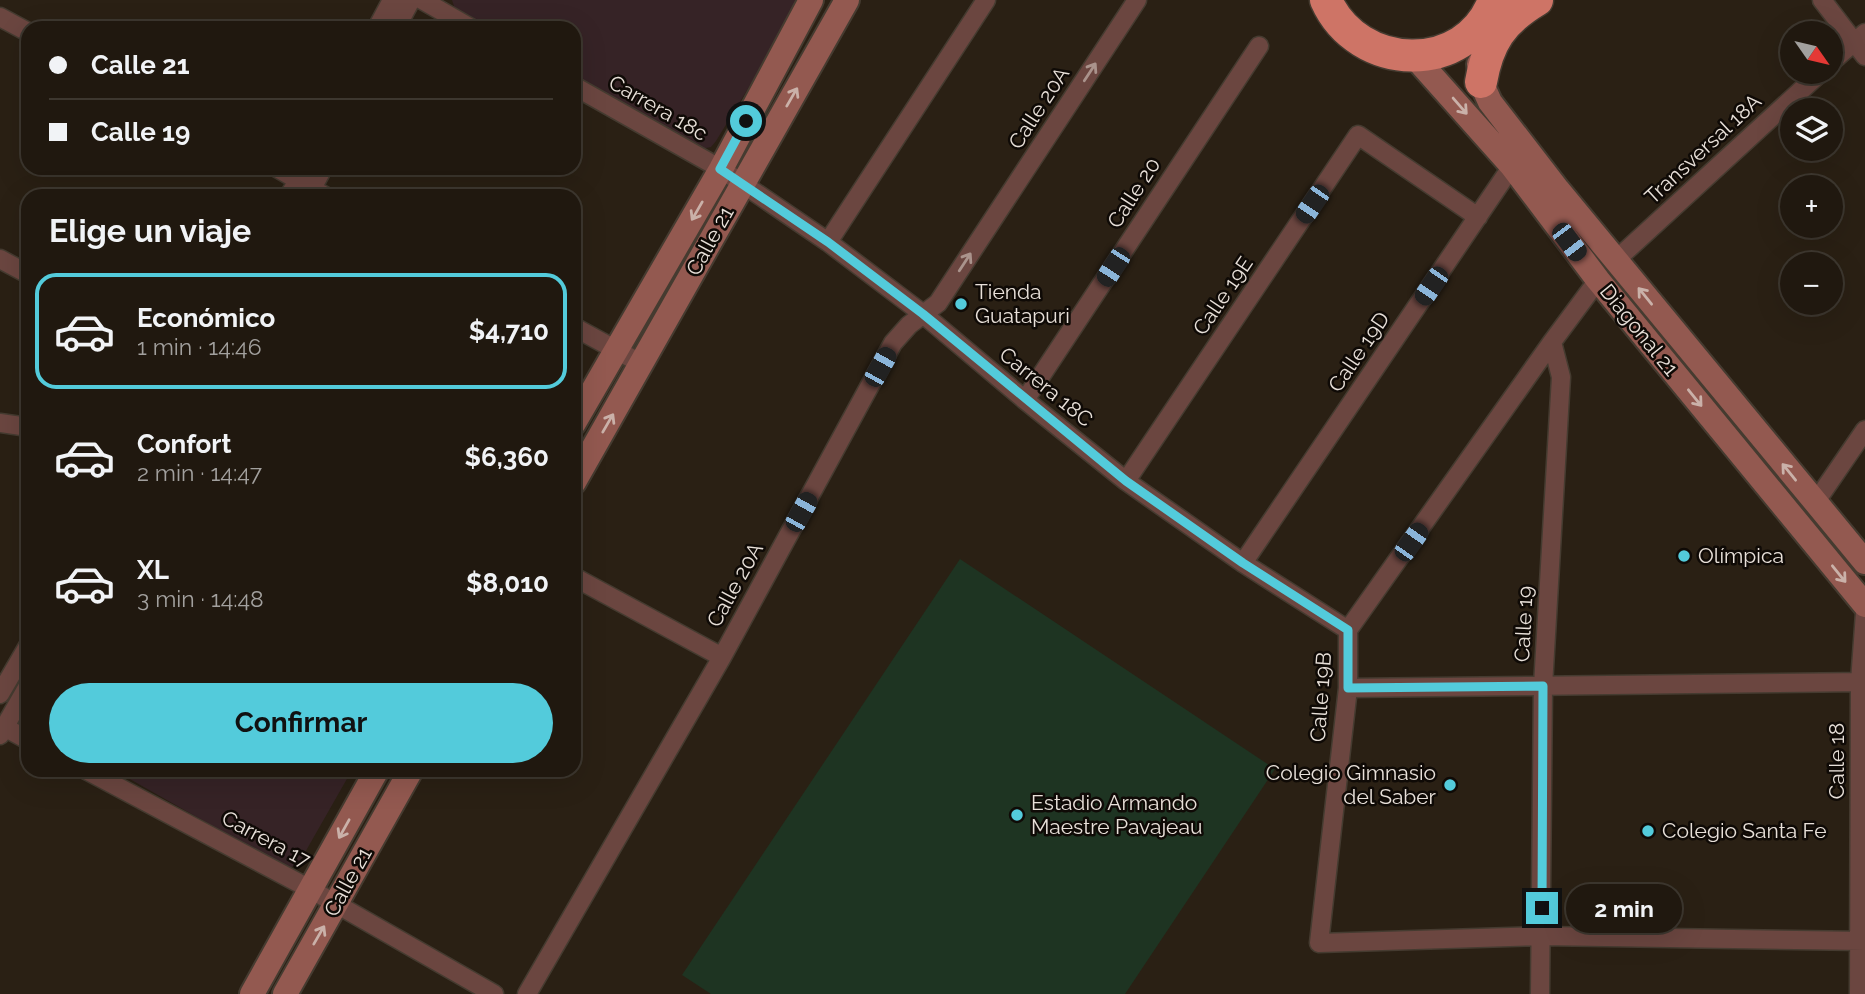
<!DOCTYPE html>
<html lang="es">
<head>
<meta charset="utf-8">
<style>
  :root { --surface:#20180f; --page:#282118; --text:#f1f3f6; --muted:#a2a09e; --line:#3d372f; --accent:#53cbdb }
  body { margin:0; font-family:Raleway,sans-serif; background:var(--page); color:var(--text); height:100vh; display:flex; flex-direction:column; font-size:26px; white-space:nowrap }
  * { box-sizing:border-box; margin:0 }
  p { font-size:23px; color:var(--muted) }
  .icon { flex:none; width:38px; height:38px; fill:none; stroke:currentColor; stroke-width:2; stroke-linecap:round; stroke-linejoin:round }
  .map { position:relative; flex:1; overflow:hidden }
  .sheet { position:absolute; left:21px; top:189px; width:560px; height:588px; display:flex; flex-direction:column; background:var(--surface); border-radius:21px; box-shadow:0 7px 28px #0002,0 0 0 2px var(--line) }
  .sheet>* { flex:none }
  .hud { position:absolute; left:21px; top:21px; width:560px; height:154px; border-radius:21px; box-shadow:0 7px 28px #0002,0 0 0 2px var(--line); display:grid; align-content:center; height:154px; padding:0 28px; background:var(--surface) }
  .needle { width:46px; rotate:124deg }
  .buttons { position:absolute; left:1780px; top:21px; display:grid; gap:14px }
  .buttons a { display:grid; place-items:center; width:63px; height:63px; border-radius:50%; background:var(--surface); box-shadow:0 7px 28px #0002,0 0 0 2px var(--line); font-size:35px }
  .end { position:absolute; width:32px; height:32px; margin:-16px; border:9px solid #53cbdb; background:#111; box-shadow:0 0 0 4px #111 }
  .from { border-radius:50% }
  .bubble { position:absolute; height:49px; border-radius:24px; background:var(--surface); box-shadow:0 7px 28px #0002,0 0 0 2px var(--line); font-size:23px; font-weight:700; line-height:49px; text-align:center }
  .car { position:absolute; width:21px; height:42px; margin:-21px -10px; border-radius:9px; box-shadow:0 0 5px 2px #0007; background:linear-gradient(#222 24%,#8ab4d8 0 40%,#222 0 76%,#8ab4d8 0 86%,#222 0) }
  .hud b { display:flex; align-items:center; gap:24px; height:66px; font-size:26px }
  .hud b+b { border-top:2px solid var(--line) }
  .hud i { width:18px; height:18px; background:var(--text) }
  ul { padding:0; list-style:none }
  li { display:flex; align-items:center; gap:21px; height:116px; margin:0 14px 10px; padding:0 14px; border:4px solid transparent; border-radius:21px }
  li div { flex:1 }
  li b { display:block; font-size:26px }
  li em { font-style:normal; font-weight:700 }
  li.selected { border-color:var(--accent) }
  li>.icon { width:63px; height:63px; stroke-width:1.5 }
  h2 { padding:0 28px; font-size:32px; line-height:84px }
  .button { display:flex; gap:14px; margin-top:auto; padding:14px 28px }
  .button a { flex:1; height:80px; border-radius:42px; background:var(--accent); color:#111; font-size:28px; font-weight:700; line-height:80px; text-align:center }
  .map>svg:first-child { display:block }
  .commercial { fill:#362326 }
  .garden { fill:#1e3422 }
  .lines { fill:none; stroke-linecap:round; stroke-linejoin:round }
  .street-casing { stroke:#453b30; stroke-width:21 }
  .secondary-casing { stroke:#453b30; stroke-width:28 }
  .highway-casing { stroke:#453b30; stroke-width:35 }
  .street { stroke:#6b4640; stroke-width:18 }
  .secondary { stroke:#935950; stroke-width:24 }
  .highway { stroke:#ce7466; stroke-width:32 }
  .oneway { stroke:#aa938c }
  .oneway2 { stroke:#cab1a9 }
  .route { stroke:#53cbdb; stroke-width:9 }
  .poi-dot { fill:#53cbdb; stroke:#0f0a06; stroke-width:2.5 }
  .labels { text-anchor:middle; stroke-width:5; stroke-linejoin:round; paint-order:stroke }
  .street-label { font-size:21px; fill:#e8e0d9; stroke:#0f0a06 }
  .poi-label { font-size:21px; fill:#e8e0d9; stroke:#0f0a06; text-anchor:start }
</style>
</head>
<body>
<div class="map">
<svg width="1865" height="994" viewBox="0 0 1865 994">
  <rect width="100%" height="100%" fill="#2a2014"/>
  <path class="commercial" d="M452 0H802L716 141 711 147 701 149 574 77V28H488L455 9Z
    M114 770H352L299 863 288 869Z"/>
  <path class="garden" d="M960 559 1275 769 1125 994H711L682 975Z"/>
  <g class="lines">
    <defs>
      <path id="street" d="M422 0 471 28
        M1822 0 1865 56
        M0 17 28 32
        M377 28 392 0
        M396 28 411 0
        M1830 63 1865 33
        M574 86 721 169 828 242 923 314 1025 400 1126 481 1243 563 1348 630
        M277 168 325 196
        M289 196 305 168
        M308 196 323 168
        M828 242 986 0
        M0 259 28 274
        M1616 260 1821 72
        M1598 280 1552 342 1348 630V688L1319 943 1542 936 1865 941
        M574 327 642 364
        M1025 400 1259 46
        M0 423 28 427
        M1126 481 1358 135 1478 217
        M1815 503 1865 430
        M1243 563 1512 166
        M574 577 722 657
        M1348 688 1865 682
        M0 694 28 646
        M4 727 28 740
        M0 735 28 686
        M86 770 310 889 494 994
        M527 994 722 657 893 343 909 325 938 303 1137 0
        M1540 994 1543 686 1561 377 1552 342
        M1859 994 1860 682 1865 613"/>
      <path id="secondary" d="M1414 56 1512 166 1598 280 1865 605
        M1479 64 1481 82 1490 102 1558 190 1865 562
        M574 423 721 169 811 0
        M574 482 847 0
        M252 994 377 770
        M285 994 411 770"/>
      <path id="highway" d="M1326 0C1358 72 1466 76 1494 0
        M1481 82C1488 42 1502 21 1537 0"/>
    </defs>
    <use href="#street" class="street-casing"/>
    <use href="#secondary" class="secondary-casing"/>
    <use href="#highway" class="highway-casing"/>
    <use href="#street" class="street"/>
    <use href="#secondary" class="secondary"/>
    <use href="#highway" class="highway"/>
  </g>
  <defs><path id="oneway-shaft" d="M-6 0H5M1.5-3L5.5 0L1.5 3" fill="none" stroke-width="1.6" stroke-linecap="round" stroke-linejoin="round" transform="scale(1.75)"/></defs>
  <g class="oneway">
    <use href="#oneway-shaft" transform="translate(1090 72) rotate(-57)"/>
    <use href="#oneway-shaft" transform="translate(965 262) rotate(-57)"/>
  </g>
  <g class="oneway2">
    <use href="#oneway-shaft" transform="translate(792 97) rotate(-60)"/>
    <use href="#oneway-shaft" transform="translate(1460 106) rotate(49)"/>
    <use href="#oneway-shaft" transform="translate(697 211) rotate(120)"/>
    <use href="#oneway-shaft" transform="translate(1645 296) rotate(-129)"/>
    <use href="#oneway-shaft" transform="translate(1695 398) rotate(51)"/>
    <use href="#oneway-shaft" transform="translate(608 423) rotate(-60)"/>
    <use href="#oneway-shaft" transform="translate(1789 472) rotate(-129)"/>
    <use href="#oneway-shaft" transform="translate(1839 574) rotate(51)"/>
    <use href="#oneway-shaft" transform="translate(344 829) rotate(119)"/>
    <use href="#oneway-shaft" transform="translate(319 935) rotate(-60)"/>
  </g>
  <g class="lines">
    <path class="route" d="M746 121 720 169 828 242 923 314 1126 481 1243 563 1348 630V688L1543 686 1542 908"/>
  </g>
  <g class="poi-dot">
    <circle cx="961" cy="304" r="7"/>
    <circle cx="1684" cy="556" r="7"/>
    <circle cx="1450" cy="785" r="7"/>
    <circle cx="1017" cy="815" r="7"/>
    <circle cx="1648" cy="831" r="7"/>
  </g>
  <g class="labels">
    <g class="street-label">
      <text transform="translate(658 108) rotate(30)" y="7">Carrera 18c</text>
      <text transform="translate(1039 108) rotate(-57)" y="7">Calle 20A</text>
      <text transform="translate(1703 149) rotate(-43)" y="7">Transversal 18A</text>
      <text transform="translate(1134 193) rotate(-57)" y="7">Calle 20</text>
      <text transform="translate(710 241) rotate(-61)" y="7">Calle 21</text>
      <text transform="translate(1223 296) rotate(-56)" y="7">Calle 19E</text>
      <text transform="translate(1639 330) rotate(51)" y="7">Diagonal 21</text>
      <text transform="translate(1359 352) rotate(-56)" y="7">Calle 19D</text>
      <text transform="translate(1046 387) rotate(39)" y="7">Carrera 18C</text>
      <text transform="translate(735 585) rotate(-61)" y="7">Calle 20A</text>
      <text transform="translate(1524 624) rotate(-87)" y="7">Calle 19</text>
      <text transform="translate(1321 697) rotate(-86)" y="7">Calle 19B</text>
      <text transform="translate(1837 761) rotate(-90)" y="7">Calle 18</text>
      <text transform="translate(266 839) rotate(28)" y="7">Carrera 17</text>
      <text transform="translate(348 882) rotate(-61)" y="7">Calle 21</text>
    </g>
    <g class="poi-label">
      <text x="975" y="299">Tienda<tspan x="975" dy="24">Guatapuri</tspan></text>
      <text x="1698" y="563">Olímpica</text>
      <text x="1436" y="780" text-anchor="end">Colegio Gimnasio<tspan x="1436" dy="24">del Saber</tspan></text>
      <text x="1031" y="810">Estadio Armando<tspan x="1031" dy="24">Maestre Pavajeau</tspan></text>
      <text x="1662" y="838">Colegio Santa Fe</text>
    </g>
  </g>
</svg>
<div class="buttons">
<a><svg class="needle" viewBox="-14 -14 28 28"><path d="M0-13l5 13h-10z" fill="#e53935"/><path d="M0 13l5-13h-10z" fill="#a2a09e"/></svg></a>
<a><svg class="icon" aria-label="layers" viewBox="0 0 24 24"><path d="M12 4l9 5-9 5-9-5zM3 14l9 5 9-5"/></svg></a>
<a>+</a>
<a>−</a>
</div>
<i class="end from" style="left:746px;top:121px"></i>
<i class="end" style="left:1542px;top:908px"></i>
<div class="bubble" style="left:1566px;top:884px;width:116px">2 min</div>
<i class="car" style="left:1312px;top:204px;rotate:214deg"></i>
<i class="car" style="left:1569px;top:242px;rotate:143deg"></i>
<i class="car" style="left:1113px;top:267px;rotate:213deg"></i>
<i class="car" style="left:1431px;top:286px;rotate:214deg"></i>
<i class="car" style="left:880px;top:367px;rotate:29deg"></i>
<i class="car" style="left:801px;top:512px;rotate:29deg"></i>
<i class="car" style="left:1411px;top:542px;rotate:35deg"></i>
<div class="hud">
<b><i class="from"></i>Calle 21</b>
<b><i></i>Calle 19</b>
</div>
<section class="sheet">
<h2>Elige un viaje</h2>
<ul>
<li class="selected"><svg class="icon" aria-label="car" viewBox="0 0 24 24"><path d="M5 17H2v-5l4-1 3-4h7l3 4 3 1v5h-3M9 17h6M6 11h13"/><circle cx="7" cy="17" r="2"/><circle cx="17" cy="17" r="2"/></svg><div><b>Económico</b><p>1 min · 14:46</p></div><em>$4,710</em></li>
<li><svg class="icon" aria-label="car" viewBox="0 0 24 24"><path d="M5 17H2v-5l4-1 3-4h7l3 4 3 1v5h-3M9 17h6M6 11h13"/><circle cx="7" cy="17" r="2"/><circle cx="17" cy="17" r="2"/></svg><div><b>Confort</b><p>2 min · 14:47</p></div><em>$6,360</em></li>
<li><svg class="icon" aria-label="car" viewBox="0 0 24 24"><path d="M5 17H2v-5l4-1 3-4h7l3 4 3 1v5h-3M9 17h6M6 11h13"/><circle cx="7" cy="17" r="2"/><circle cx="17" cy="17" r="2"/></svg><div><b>XL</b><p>3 min · 14:48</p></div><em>$8,010</em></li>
</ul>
<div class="button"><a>Confirmar</a></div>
</section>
</div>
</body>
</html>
